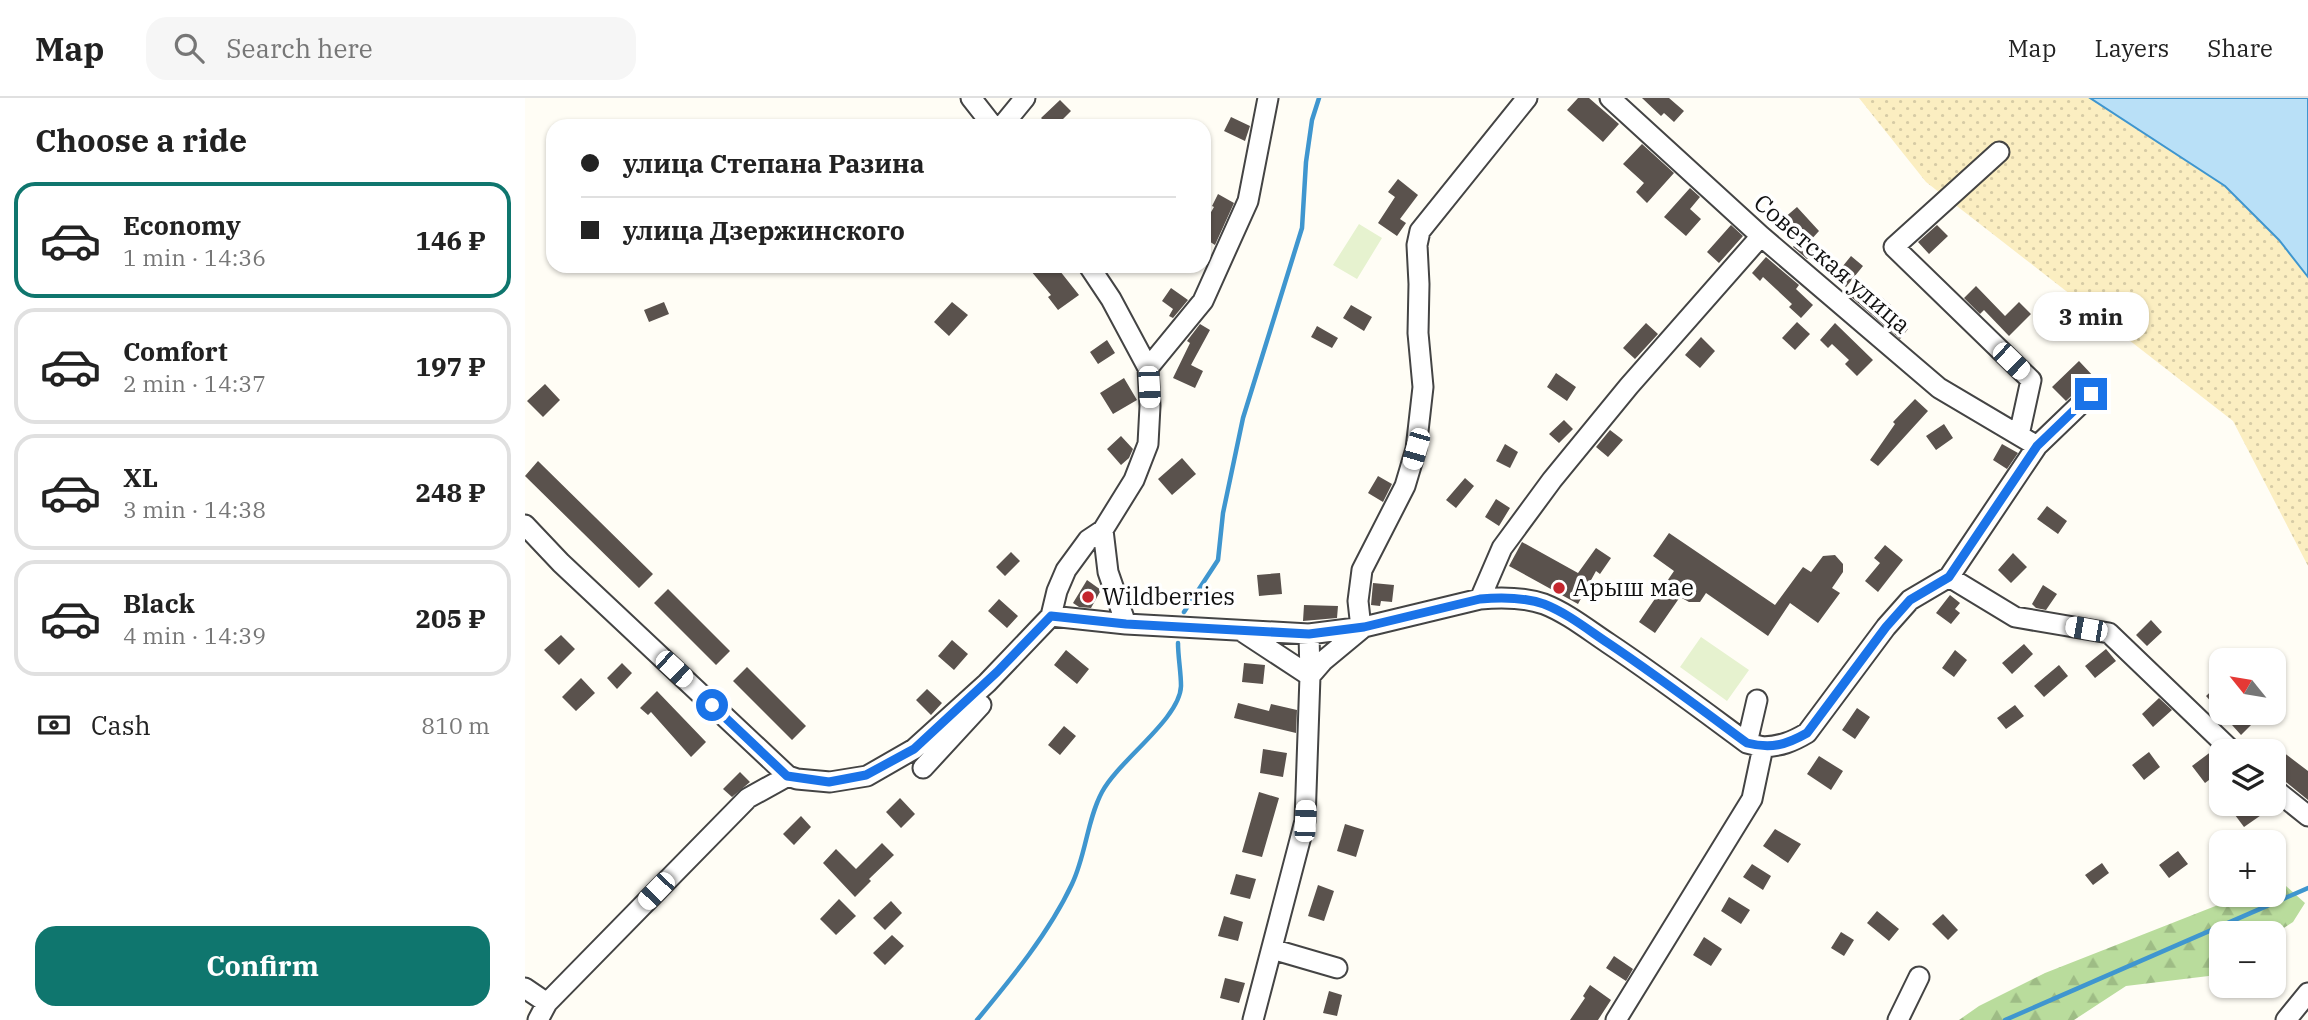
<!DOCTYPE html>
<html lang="en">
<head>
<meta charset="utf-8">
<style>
  :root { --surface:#fff; --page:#f6f6f6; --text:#222; --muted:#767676; --line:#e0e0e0; --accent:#0f766e }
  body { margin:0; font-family:"IBM Plex Serif",serif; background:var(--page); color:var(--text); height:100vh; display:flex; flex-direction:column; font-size:26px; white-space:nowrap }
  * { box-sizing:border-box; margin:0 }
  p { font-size:23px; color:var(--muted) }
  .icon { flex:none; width:38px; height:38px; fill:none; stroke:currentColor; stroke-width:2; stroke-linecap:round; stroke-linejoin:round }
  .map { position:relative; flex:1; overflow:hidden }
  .panel { display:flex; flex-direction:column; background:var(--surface); width:525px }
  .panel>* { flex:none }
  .guide { position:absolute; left:21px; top:21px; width:665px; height:154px; border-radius:21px; box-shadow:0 2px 5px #0004; display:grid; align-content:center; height:154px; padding:0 35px; background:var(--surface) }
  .needle { width:46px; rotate:300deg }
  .tools { position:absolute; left:1684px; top:550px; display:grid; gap:14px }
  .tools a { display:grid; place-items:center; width:77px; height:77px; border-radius:14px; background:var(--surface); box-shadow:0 2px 5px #0004; font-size:35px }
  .end { position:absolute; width:32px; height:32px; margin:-16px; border:9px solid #1a73e8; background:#fff; box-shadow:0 0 0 4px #fff }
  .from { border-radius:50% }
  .bubble { position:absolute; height:49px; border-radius:21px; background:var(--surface); box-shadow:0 2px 5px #0004; font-size:23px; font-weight:700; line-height:49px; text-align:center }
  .car { position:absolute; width:21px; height:42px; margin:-21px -10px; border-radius:9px; box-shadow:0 0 5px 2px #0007; background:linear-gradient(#fff 24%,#345 0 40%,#fff 0 76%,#345 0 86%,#fff 0) }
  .guide b { display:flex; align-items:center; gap:24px; height:66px; font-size:26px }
  .guide b+b { border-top:2px solid var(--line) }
  .guide i { width:18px; height:18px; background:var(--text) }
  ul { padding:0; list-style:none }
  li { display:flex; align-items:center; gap:21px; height:116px; margin:0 14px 10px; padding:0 21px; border:4px solid var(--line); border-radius:21px }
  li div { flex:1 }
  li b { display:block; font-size:26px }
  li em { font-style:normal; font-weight:700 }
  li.on { border-color:var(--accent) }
  li>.icon { width:63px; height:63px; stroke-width:1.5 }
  h2 { padding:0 35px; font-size:32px; line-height:84px }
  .pay { display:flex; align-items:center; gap:18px; height:77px; padding:0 35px; font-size:26px }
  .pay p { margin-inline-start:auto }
  .cta { display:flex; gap:14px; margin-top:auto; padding:14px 35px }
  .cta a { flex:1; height:80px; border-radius:21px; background:var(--accent); color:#fff; font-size:28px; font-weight:700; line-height:80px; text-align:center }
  header { display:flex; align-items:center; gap:42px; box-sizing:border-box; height:98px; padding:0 35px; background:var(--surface); border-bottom:2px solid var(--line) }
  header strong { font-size:33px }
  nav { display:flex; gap:38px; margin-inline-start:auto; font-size:24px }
  .search { width:490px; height:63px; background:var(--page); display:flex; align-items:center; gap:18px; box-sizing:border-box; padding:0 24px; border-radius:21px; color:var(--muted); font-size:26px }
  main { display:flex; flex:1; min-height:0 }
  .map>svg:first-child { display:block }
  .forest { fill:url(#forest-firs) }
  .sand { fill:url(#sand-dots) }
  .pitch { fill:#e6f2cf }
  .water { fill:#b9e0f7; stroke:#3f96cf; stroke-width:2 }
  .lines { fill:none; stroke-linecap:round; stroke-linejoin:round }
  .stream { stroke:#3f96cf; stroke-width:4.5 }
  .building { fill:#5a524d }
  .minor-casing { stroke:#444; stroke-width:23 }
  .minor { stroke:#fff; stroke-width:19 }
  .route { stroke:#1a73e8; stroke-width:9 }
  .poi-dot { fill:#c4262e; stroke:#fff; stroke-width:2.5 }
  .labels { text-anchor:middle; stroke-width:7; stroke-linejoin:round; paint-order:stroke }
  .street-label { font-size:24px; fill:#111; stroke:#fff }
  .poi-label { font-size:24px; fill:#111; stroke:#fff; text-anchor:start }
</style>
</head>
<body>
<header>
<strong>Map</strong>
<div class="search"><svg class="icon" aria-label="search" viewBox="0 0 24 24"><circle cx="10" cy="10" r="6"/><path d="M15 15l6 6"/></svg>Search here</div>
<nav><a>Map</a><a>Layers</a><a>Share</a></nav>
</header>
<main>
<section class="panel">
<h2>Choose a ride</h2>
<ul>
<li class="on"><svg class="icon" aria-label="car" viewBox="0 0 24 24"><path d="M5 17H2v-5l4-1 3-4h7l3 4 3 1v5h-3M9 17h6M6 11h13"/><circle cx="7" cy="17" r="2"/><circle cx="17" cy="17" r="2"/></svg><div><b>Economy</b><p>1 min · 14:36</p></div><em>146 ₽</em></li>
<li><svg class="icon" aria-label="car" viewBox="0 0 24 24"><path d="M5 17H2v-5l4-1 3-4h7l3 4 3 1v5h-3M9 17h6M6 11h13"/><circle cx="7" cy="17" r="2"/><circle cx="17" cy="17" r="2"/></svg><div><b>Comfort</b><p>2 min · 14:37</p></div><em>197 ₽</em></li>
<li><svg class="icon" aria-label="car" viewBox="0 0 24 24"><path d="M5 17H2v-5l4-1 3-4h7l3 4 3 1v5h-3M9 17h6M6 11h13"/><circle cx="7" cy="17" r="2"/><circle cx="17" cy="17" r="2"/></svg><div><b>XL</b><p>3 min · 14:38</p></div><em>248 ₽</em></li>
<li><svg class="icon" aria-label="car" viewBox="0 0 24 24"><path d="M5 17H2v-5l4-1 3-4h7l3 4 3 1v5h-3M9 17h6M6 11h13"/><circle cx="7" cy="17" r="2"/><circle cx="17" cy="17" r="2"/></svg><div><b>Black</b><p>4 min · 14:39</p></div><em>205 ₽</em></li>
</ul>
<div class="pay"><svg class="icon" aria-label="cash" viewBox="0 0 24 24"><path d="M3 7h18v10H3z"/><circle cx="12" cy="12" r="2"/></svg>Cash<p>810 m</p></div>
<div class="cta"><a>Confirm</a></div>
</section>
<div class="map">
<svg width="1783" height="922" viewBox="0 0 1783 922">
  <defs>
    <pattern id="forest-firs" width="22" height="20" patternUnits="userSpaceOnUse" patternTransform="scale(1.75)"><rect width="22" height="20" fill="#b9dc9c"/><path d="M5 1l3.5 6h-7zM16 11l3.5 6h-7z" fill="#9ebc85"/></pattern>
    <pattern id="sand-dots" width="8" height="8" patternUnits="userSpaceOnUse" patternTransform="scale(1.75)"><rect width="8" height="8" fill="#fbeec1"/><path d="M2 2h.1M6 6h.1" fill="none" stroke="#d6cba5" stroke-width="1.8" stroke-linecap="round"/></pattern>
  </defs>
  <rect width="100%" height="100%" fill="#fffdf5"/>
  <path class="forest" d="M1761 788 1780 805 1768 824 1748 837V835H1696V874L1692 877 1601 888 1549 922H1434L1454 908 1520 875 1721 796H1748V789Z"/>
  <path class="sand" d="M1334 0H1565L1700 88 1754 142 1783 179V468L1708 323 1401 84Z"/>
  <path class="pitch" d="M834 126 857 140 832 181 808 167Z
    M1176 539 1224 572 1202 603 1155 569Z"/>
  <path class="water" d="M1565 0H1783V179L1754 142 1700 88Z"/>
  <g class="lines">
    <path class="stream" d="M659 514 693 462 698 415 718 320 777 130 781 64 787 22 794 0
      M452 922C486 881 524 835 547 786 561 757 562 722 577 694 594 662 655 621 656 588 656 574 653 559 653 545
      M1480 922 1783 790"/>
  </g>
  <path class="building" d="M1053 0H1064L1094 26 1078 44 1042 12Z
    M1117 0H1144L1159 13 1149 24 1139 15 1136 18Z
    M535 2 546 13 531 28H524L516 20Z
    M706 19 725 28 720 43 699 33Z
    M1117 46 1149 75 1122 105 1111 94 1119 85 1098 66Z
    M873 81 893 97 875 121 881 125 872 138 853 125 870 99 863 94Z
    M1165 90 1175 99 1165 111 1176 121 1161 138 1139 119Z
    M693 96 709 105 690 147 679 140V126L689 109 687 108Z
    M1272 109 1294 133 1284 144 1291 152 1282 161 1268 149 1270 146 1252 126Z
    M1206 127 1218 138 1194 165 1182 154Z
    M1412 127 1423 138 1404 156 1393 144Z
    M1326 158 1338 168 1321 189 1309 179Z
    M1241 159 1274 187 1271 191 1288 207 1276 220 1264 209 1267 206 1238 179 1235 183 1227 175Z
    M513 168H531L554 197 533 212 523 199 526 197 506 173Z
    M1451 188 1480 218 1494 204 1506 216 1484 238 1459 212 1455 216 1439 200Z
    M1333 189 1350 204 1355 198 1366 207 1361 213 1383 231 1375 241 1325 198Z
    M646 190 663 202 648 220 644 218 648 211 637 203Z
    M139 204 144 216 124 224 119 212Z
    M427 204 443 217 424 238 409 224Z
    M826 207 847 219 839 233 818 220Z
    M1272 224 1285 236 1270 252 1257 240Z
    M1121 225 1133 236 1110 261 1098 250Z
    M1310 225 1348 262 1332 278 1320 266 1324 262 1307 246 1303 250 1295 242Z
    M675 226 685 232 666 267 678 273 670 290 648 280 665 245 662 243Z
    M792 228 813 240 807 250 786 239Z
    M1176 239 1190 253 1175 270 1160 257Z
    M582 242 590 255 573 266 565 254Z
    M1554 263 1570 280 1558 287 1541 303 1527 289Z
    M1031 275 1051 289 1042 303 1022 289Z
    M599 280 612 302 588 316 575 295Z
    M20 286 35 302 18 319 2 303Z
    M1390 301 1403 313 1353 368 1345 362 1370 326 1368 324Z
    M1039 322 1048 331 1034 345 1024 336Z
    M1419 326 1428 340 1411 352 1401 338Z
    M1085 332 1098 342 1083 359 1071 349Z
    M596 338 608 351 604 360 596 367 582 351Z
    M980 346 993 354 985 370 971 363Z
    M1477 346 1493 355 1482 371 1468 362Z
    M657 360 671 376 647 397 633 381Z
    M13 363 128 476 114 490 0 378Z
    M853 378 867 386 858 404 843 395Z
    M940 380 949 388 931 410 921 402Z
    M971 401 985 410 974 428 960 419Z
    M1522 408 1542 423 1533 436 1512 421Z
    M1144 435 1250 507 1278 469 1286 474 1298 458 1310 457 1318 466V474L1307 490 1315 495 1293 525 1265 505 1243 538 1181 495 1175 504H1164L1155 499 1130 535 1114 524 1149 473 1128 458Z
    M997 444 1053 475 1071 450 1086 460 1075 476 1071 473 1053 506 984 468Z
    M1360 447 1378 462 1353 494 1340 483 1355 465 1349 460Z
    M486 454 495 463 480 478 471 469Z
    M1488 455 1502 469 1486 485 1473 472Z
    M755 475 757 496 734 498 732 477Z
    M562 482 576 492 566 510 554 509 548 505Z
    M848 485 869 487 867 504 856 503 855 508 846 507Z
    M1518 487 1532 496 1521 512 1511 510 1507 506Z
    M143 491 205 553 191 567 129 505Z
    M1425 497 1435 505 1430 511 1435 515 1426 526 1411 515Z
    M474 501 493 518 482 530 463 513Z
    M779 507 813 508 812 520 778 523Z
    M1626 522 1637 534 1622 548 1611 537Z
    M36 537 50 551 34 567 19 552Z
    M427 542 443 556 429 572 413 558Z
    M1499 546 1508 556 1487 576 1477 565Z
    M1581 551 1591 563 1570 580 1560 568Z
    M541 552 564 571 552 586 529 567Z
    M1430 552 1442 562 1429 579 1417 570Z
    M97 565 107 575 92 591 82 580Z
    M719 565 740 567 738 586 717 584Z
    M1534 567 1543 578 1519 599 1509 588Z
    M222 569 281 628 267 642 208 583Z
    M56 580 70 595 51 613 37 599Z
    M1696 584V614H1732L1726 620 1729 624 1716 637 1681 598Z
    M402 591 417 605 406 617 391 602Z
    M132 593 181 644 166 659 126 614 123 617 115 610Z
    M1634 600 1647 612 1628 629 1617 616Z
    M713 605 744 613 746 606 772 612 771 635 709 620Z
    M1490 607 1499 618 1481 631 1472 620Z
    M1332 610 1345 619 1330 641 1317 632Z
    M539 628 551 638 535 657 523 647Z
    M738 651 762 655 758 679 735 675Z
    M1754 651 1783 673V702L1756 680 1748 678V659Z
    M1687 653 1696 665V697L1684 682 1680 685 1667 668Z
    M1624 654 1635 669 1619 682 1607 667Z
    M1294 658 1318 673 1306 692 1282 676Z
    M215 674 225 684 207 699 198 691Z
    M734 694 754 700 737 759 717 754Z
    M375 700 390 716 376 730 361 714Z
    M1718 705H1736L1742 713 1719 729 1707 713Z
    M276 718 286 729 269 747 258 736Z
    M820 726 839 732 831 759 812 753Z
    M1250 731 1276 746 1263 765 1238 748Z
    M357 745 369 757 344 781 346 783 330 799 298 765 311 751 331 771Z
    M1653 753 1663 766 1644 780 1634 767Z
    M1577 765 1584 775 1568 787 1560 777Z
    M1227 766 1246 778 1238 792 1218 779Z
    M711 776 731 781 725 801 705 796Z
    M793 787 809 793 799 823 783 818Z
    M1204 799 1225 812 1216 826 1196 813Z
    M314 801 331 818 311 837 295 821Z
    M366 803 377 815 360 832 348 820Z
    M1352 813 1374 831 1364 843 1342 825Z
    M1418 816 1433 832 1423 842 1407 826Z
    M699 818 718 824 713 843 693 838Z
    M1316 834 1329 842 1319 858 1306 850Z
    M367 837 379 848 360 867 348 855Z
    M1179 839 1197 851 1186 868 1168 857Z
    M1089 858 1108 871 1101 883 1081 870Z
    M700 880 720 885 714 905 695 900Z
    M1065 887 1086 902 1073 922H1045L1060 900 1058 898Z
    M804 893 817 897 812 918 798 915Z"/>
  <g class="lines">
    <defs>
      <path id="minor" d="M446 0 468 28
        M1085 0 1236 138 1414 290 1512 348
        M477 28 500 0
        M1474 54 1369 149 1506 282 1494 337
        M623 270 678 203 723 103 743 0
        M0 427 36 465 263 678 272 681 305 684 342 678 389 651 462 585 526 518 532 493 541 472 563 442 578 432 609 382 623 346 625 308 623 270 586 201 564 168
        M578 432 583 474 601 526
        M1424 479 1490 519 1584 535 1707 653
        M955 501 977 450 1027 382 1104 288 1236 138
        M526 518 601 526 784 536 839 529 835 521 833 503 837 472 880 388 891 351 898 289 893 235 894 186 892 147 895 133 1002 0
        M718 534 785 578 784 536
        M1222 645 1232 602
        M398 670 456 607
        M1748 690 1783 718
        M747 851 812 870
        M0 890 22 905
        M13 922 22 905 223 700 263 678
        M728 922 780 723 785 578 798 563 839 529 955 501C976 499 998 499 1019 506 1042 515 1062 531 1083 545 1131 577 1176 611 1222 645L1238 649
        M1091 922 1227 701 1238 649C1256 648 1267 644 1282 635L1361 529 1385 502 1424 479 1512 348 1566 296
        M1373 922 1394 879
        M1761 922 1783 895"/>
    </defs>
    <use href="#minor" class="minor-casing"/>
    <use href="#minor" class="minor"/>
  </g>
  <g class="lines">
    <path class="route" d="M187 607 262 678 304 684 341 677 389 651 472 574 526 518 601 526 784 536 839 529 955 501C976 499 998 499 1019 506 1042 515 1062 531 1083 545 1131 577 1176 611 1222 645 1246 651 1261 647 1282 635L1361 529 1385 502 1424 479 1512 348 1566 296"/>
  </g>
  <g class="poi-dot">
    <circle cx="1034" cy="490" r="7"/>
    <circle cx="563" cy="499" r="7"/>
  </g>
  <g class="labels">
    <g class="street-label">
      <text transform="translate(1307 166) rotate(41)" y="8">Советская улица</text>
    </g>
    <g class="poi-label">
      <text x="1048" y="498">Арыш мае</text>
      <text x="577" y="507">Wildberries</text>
    </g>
  </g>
</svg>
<div class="tools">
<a><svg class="needle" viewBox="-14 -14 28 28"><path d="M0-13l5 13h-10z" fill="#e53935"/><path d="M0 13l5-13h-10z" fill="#767676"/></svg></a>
<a><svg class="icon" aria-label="layers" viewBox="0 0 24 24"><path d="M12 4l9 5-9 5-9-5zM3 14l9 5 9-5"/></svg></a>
<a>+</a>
<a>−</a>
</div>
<i class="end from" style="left:187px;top:607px"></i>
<i class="end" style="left:1566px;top:296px"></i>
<div class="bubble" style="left:1508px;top:194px;width:116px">3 min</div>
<i class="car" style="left:1486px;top:263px;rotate:134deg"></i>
<i class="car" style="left:624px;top:289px;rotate:177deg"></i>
<i class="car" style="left:891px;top:351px;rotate:196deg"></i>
<i class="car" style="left:1561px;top:531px;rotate:280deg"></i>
<i class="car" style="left:149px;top:571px;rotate:133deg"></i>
<i class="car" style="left:780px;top:723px;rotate:3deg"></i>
<i class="car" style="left:131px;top:793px;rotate:224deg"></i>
<div class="guide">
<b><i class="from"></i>улица Степана Разина</b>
<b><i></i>улица Дзержинского</b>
</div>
</div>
</main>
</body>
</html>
